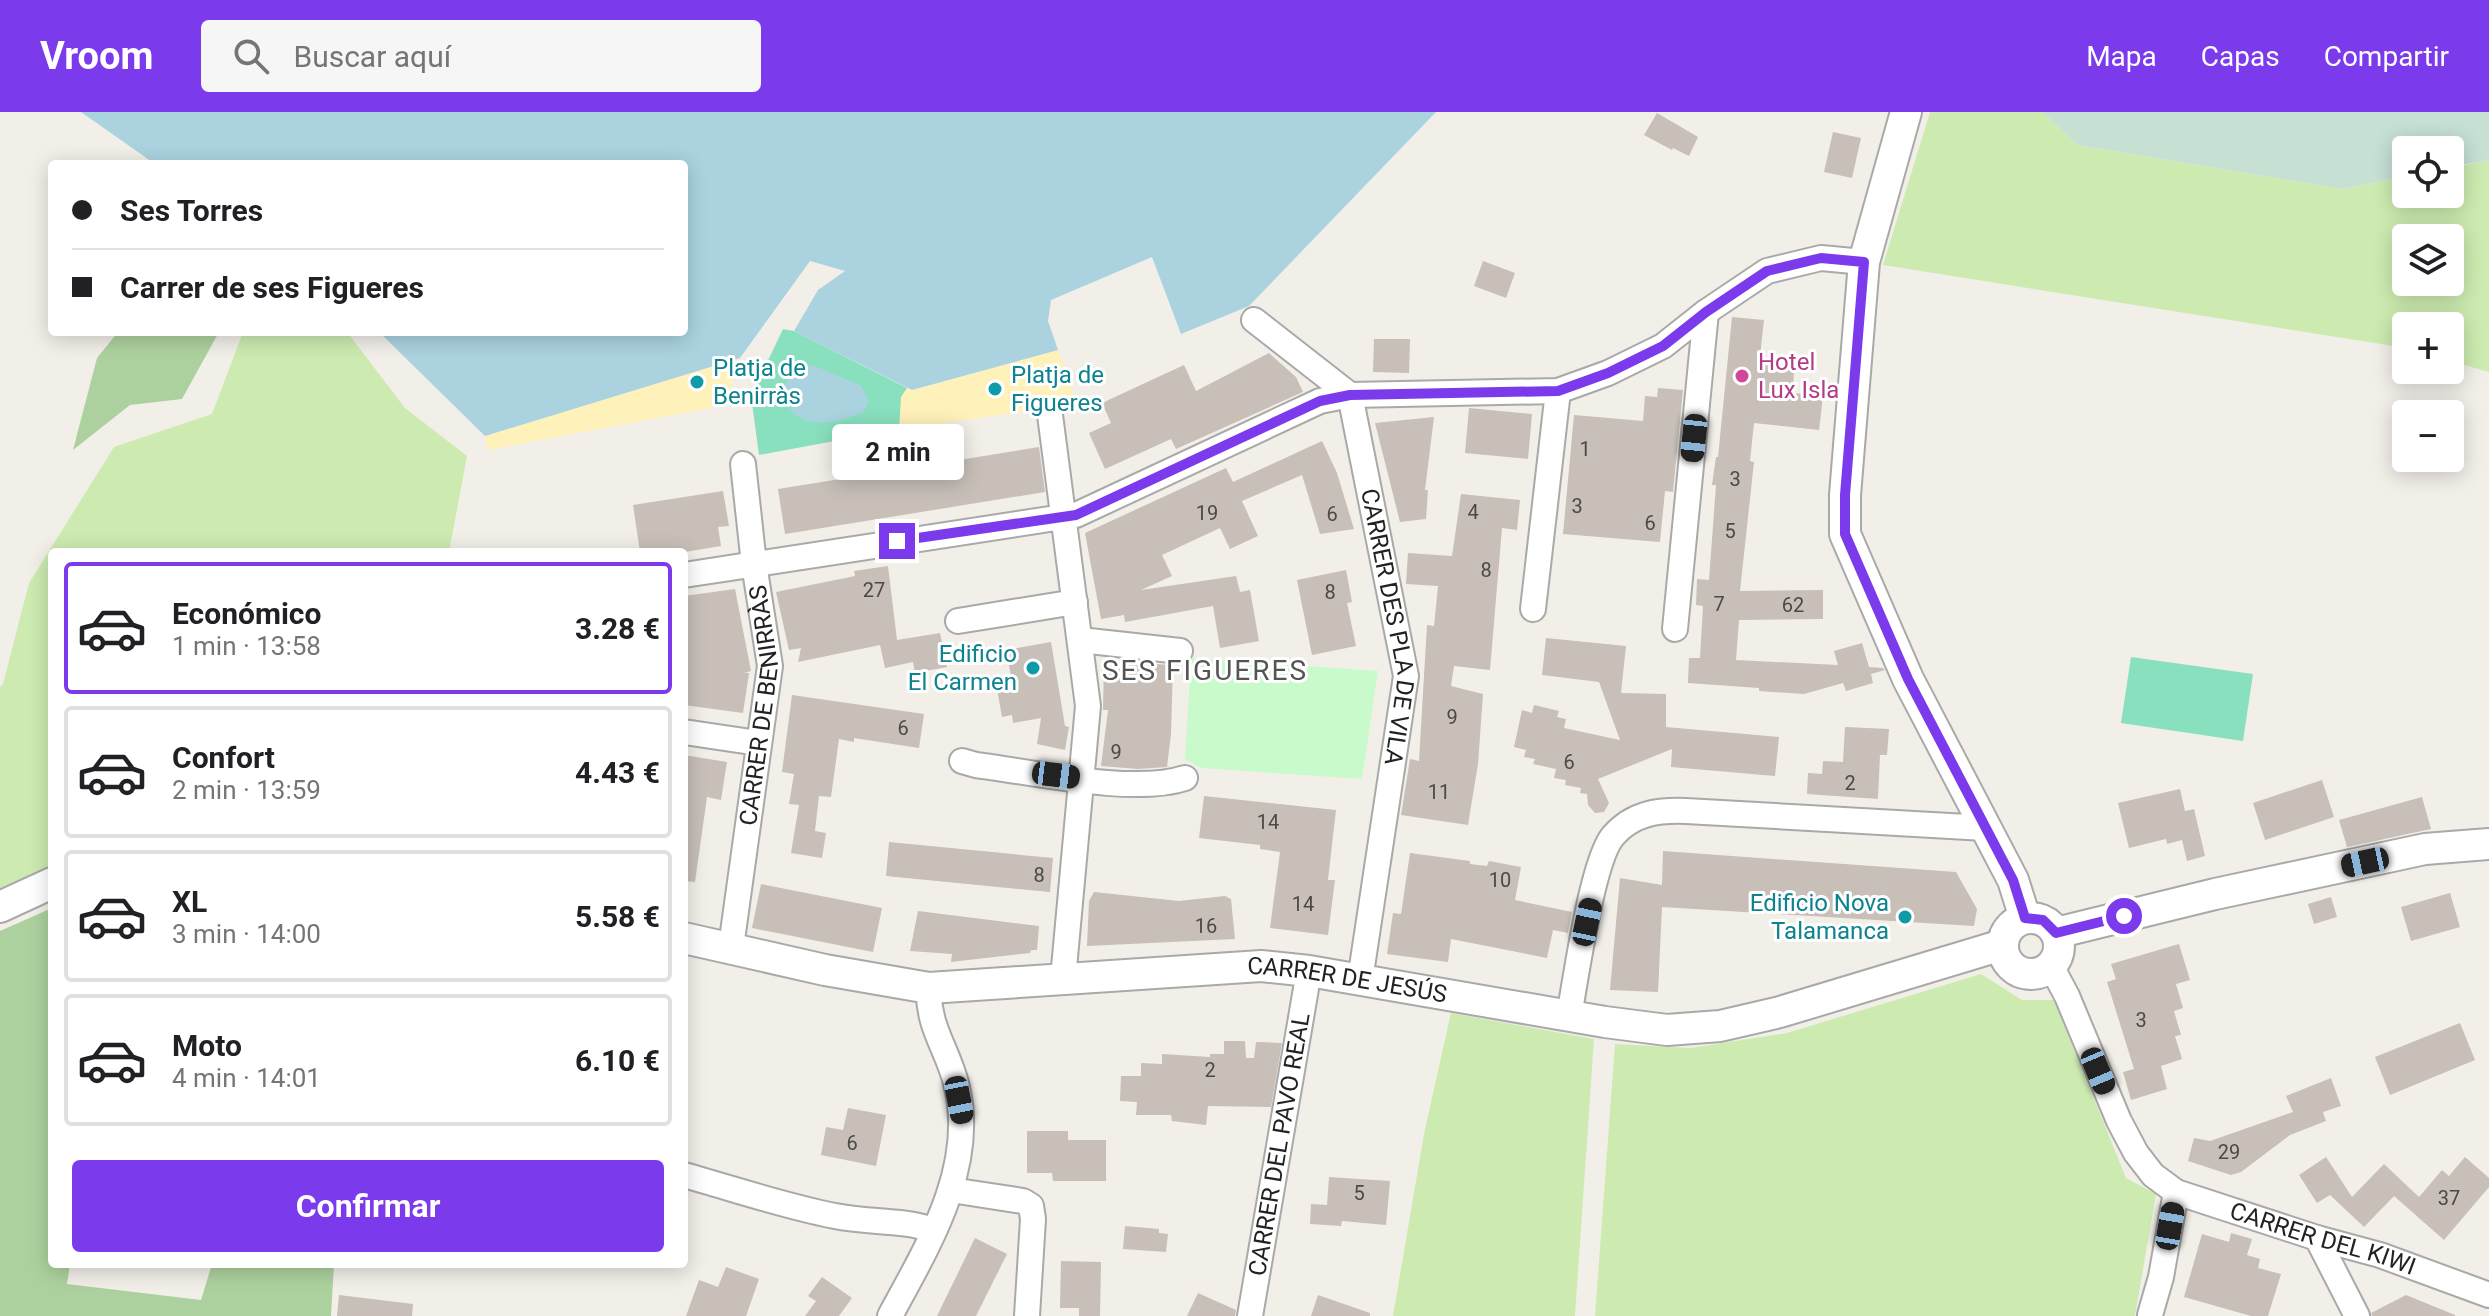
<!DOCTYPE html>
<html lang="es">
<head>
<meta charset="utf-8">
<style>
  :root { --surface:#fff; --page:#f6f6f6; --text:#202124; --muted:#757577; --line:#e0e0e0; --accent:#7c3aed }
  body { margin:0; font-family:Roboto,sans-serif; background:var(--page); color:var(--text); height:100vh; display:flex; flex-direction:column; font-size:30px; white-space:nowrap }
  * { box-sizing:border-box; margin:0 }
  p { font-size:26px; color:var(--muted) }
  .icon { flex:none; width:44px; height:44px; fill:none; stroke:currentColor; stroke-width:2; stroke-linecap:round; stroke-linejoin:round }
  .map { position:relative; flex:1; overflow:hidden }
  .side { position:absolute; left:48px; top:436px; width:640px; height:720px; display:flex; flex-direction:column; background:var(--surface); border-radius:8px; box-shadow:0 4px 20px #0003 }
  .side>* { flex:none }
  .hud { position:absolute; left:48px; top:48px; width:640px; height:176px; border-radius:8px; box-shadow:0 4px 20px #0003; display:grid; align-content:center; height:176px; padding:0 24px; background:var(--surface) }
  .fabs { position:absolute; left:2392px; top:24px; display:grid; gap:16px }
  .fabs a { display:grid; place-items:center; width:72px; height:72px; border-radius:8px; background:var(--surface); box-shadow:0 4px 20px #0003; font-size:40px }
  .end { position:absolute; width:36px; height:36px; margin:-18px; border:10px solid #7c3aed; background:#fff; box-shadow:0 0 0 4px #fff }
  .from { border-radius:50% }
  .bubble { position:absolute; height:56px; border-radius:8px; background:var(--surface); box-shadow:0 4px 20px #0003; font-size:26px; font-weight:700; line-height:56px; text-align:center }
  .car { position:absolute; width:24px; height:48px; margin:-24px -12px; border-radius:10px; box-shadow:0 0 6px 2px #0007; background:linear-gradient(#222 24%,#8ab4d8 0 40%,#222 0 76%,#8ab4d8 0 86%,#222 0) }
  .hud b { display:flex; align-items:center; gap:28px; height:76px; font-size:30px }
  .hud b+b { border-top:2px solid var(--line) }
  .hud i { width:20px; height:20px; background:var(--text) }
  ul { padding:14px 0 0; list-style:none }
  li { display:flex; align-items:center; gap:24px; height:132px; margin:0 16px 12px; padding:0 8px; border:4px solid var(--line); border-radius:8px }
  li div { flex:1 }
  li b { display:block; font-size:30px }
  li em { font-style:normal; font-weight:700 }
  li.on { border-color:var(--accent) }
  li>.icon { width:72px; height:72px; stroke-width:1.5 }
  .action { display:flex; gap:16px; margin-top:auto; padding:16px 24px }
  .action a { flex:1; height:92px; border-radius:8px; background:var(--accent); color:#fff; font-size:32px; font-weight:700; line-height:92px; text-align:center }
  header { display:flex; align-items:center; gap:48px; box-sizing:border-box; height:112px; padding:0 40px; background:var(--accent); color:#fff }
  header strong { font-size:38px }
  nav { display:flex; gap:44px; margin-inline-start:auto; font-size:28px }
  .search { width:560px; height:72px; background:var(--page); display:flex; align-items:center; gap:20px; box-sizing:border-box; padding:0 28px; border-radius:8px; color:var(--muted); font-size:30px }
  .map>svg:first-child { display:block }
  .grass { fill:#cdebb0; fill-rule:evenodd }
  .forest { fill:#add19e }
  .wetland { fill:#c6e0d4 }
  .sand { fill:#fff1ba }
  .park { fill:#c8facc }
  .pitch { fill:#88e0be }
  .water { fill:#aad3df }
  .building { fill:#c7bfb8 }
  .lines { fill:none; stroke-linecap:round; stroke-linejoin:round }
  .minor-casing { stroke:#a9a9a9; stroke-width:28 }
  .tertiary-casing { stroke:#a9a9a9; stroke-width:34 }
  .minor { stroke:#fff; stroke-width:24 }
  .tertiary { stroke:#fff; stroke-width:30 }
  .route { stroke:#7c3aed; stroke-width:10 }
  .hotel-dot { fill:#d1479c; stroke:#fff; stroke-width:3 }
  .culture-dot { fill:#0f9aa8; stroke:#fff; stroke-width:3 }
  .labels { text-anchor:middle; stroke-width:6; stroke-linejoin:round; paint-order:stroke }
  .number-label { font-size:20px; fill:#4b4948 }
  .hotel-label { font-size:24px; fill:#b23c85; stroke:#fff; text-anchor:start }
  .culture-label { font-size:24px; fill:#0d838f; stroke:#fff; text-anchor:start }
  .street-label { font-size:24px; fill:#222; stroke:#fff }
  .quarter-label { font-size:28px; letter-spacing:2px; fill:#555; stroke:#fff }
</style>
</head>
<body>
<header>
<strong>Vroom</strong>
<div class="search"><svg class="icon" aria-label="search" viewBox="0 0 24 24"><circle cx="10" cy="10" r="6"/><path d="M15 15l6 6"/></svg>Buscar aquí</div>
<nav><a>Mapa</a><a>Capas</a><a>Compartir</a></nav>
</header>
<div class="map">
<svg width="2489" height="1204" viewBox="0 0 2489 1204">
  <rect width="100%" height="100%" fill="#f2efe9"/>
  <path class="grass" d="M1930 0H2043L2077 33 2342 77 2406 64V82H2450V56L2489 48V260L2450 249V214H2406V236L1883 153ZM2406 126H2450V170H2406Z
    M243 220H347L405 296 467 344 449 440H52V756L0 780V575L3 572 29 471 114 335 212 302Z
    M1981 862 2022 888H2054L2126 1066 2156 1082 2135 1204H1595L1615 932 1691 936 1787 921Z
    M1451 901 1594 927 1575 1204H1393L1424 1022Z"/>
  <path class="forest" d="M118 220H219L182 287 130 293 73 338 97 246Z
    M52 796V1152H70L67 1172 201 1188 212 1152H334L331 1204H0V819Z"/>
  <path class="wetland" d="M2043 0H2489V48L2450 55V38H2406V64L2342 77 2077 33Z"/>
  <path class="sand" d="M1058 238 1075 284 1044 297 899 317 901 284 907 276 913 278Z
    M740 246 726 293 488 338 485 324Z"/>
  <path class="park" d="M1191 546 1378 559 1362 667 1201 656 1185 647Z"/>
  <path class="pitch" d="M783 217 794 219 907 276 901 285 899 317 759 343 751 284Z
    M2131 545 2253 562 2243 629 2121 611Z"/>
  <path class="water" d="M81 0H1436L1249 194 1181 222 1152 145 1051 188 1048 209 1058 238 912 278 794 219 818 178 845 159 810 149 740 246 485 324 379 220H684V52H155Z
    M813 253 861 274 869 288 863 300C833 315 782 320 785 273L795 259Z"/>
  <path class="building" d="M1657 1 1698 25 1689 44 1673 36 1672 38 1644 23Z
    M1833 20 1861 26 1852 66 1824 60Z
    M1483 149 1515 161 1506 186 1474 174Z
    M1732 205 1764 208 1759 253 1794 254 1793 281 1823 284 1819 318 1754 311 1750 349 1754 350 1740 479 1823 478V507L1739 508 1736 548 1838 553 1834 539 1862 531 1869 555 1883 556 1885 558 1871 562 1873 571 1846 579 1843 571 1804 582 1759 579V576L1688 571 1689 546H1700L1703 494 1696 493 1697 467 1709 468 1716 373H1712L1716 345H1718Z
    M1374 227H1410L1409 261 1373 260Z
    M1269 241 1296 265 1303 280 1176 337 1171 327 1105 357 1089 321 1111 311 1102 291 1184 253 1196 279Z
    M1658 276 1683 278 1673 380 1665 379 1660 430 1563 422 1574 303 1643 309 1645 284 1657 285Z
    M1469 296 1532 302 1528 347 1465 341Z
    M1434 305 1425 378H1428L1426 407 1400 410 1375 311Z
    M1322 329 1337 361 1354 417 1320 422 1302 363 1242 389 1258 424 1230 437 1220 416 1162 443 1172 464 1141 478 1236 464 1240 480 1250 478 1259 529 1220 536 1213 494 1125 510 1124 503 1101 507 1085 421 1226 356 1233 370Z
    M1039 335 1045 380 785 422 778 377Z
    M723 379 729 414 718 415 721 434 685 440H640L633 393Z
    M1461 382 1520 388 1517 418 1502 416 1490 558 1454 554 1451 574 1483 582 1478 652 1468 713 1401 703 1410 647 1419 649 1427 513 1434 514 1438 474 1406 472 1408 441 1452 444Z
    M888 454 897 528 940 521 947 555 915 561 913 550 885 556 880 533 798 550 801 536 789 538 776 480 855 464 854 459Z
    M1346 458 1352 490 1347 491 1356 534 1312 543 1297 468Z
    M735 477 751 559 744 561H749L743 601 684 593V484Z
    M1546 526 1626 534 1621 581 1666 582V615L1779 625 1775 664 1671 655 1672 637 1598 667 1609 691 1604 700 1595 701 1588 693 1587 682 1580 681 1581 676 1565 673 1566 668 1554 666 1556 657 1533 652 1535 647 1524 645 1526 638 1514 635 1522 598 1532 601 1534 593 1559 599 1557 605 1566 607 1564 616 1620 628 1599 570 1542 563Z
    M1051 530 1065 614 1069 615 1065 638 1037 632 1041 606 1013 611 1012 603 1002 605 997 577 1013 575 1006 538Z
    M1104 549 1173 553 1171 622 1167 655 1138 657 1101 654 1108 598H1103Z
    M792 583 924 602 919 636 854 626V630L839 627 831 685 819 684 815 719 826 721 822 746 791 741 799 693 789 692 794 662 782 660Z
    M1845 615 1889 617 1887 643H1880L1878 687 1807 682 1808 661 1822 662 1823 649 1843 650Z
    M684 643 727 650 721 688 707 685 695 770 684 769Z
    M2322 668 2334 705 2265 728 2253 691Z
    M2180 677 2185 699 2194 697 2205 744 2187 749 2182 728 2167 732 2166 727 2129 736 2118 691Z
    M1204 684 1336 698 1328 768H1335L1328 823 1270 816 1280 740 1260 737V733L1199 726Z
    M2422 685 2431 717 2347 735 2339 708Z
    M889 730 1053 746 1050 780 886 764Z
    M1663 739 1956 760 1977 797 1974 814 1662 795 1658 880 1610 878 1620 766 1662 773Z
    M1410 741 1470 749V752L1487 754 1489 749 1521 755 1515 788 1572 800 1568 821 1553 818 1547 846 1451 827 1448 850 1387 842 1393 801 1401 802Z
    M761 772 882 796 873 840 752 816Z
    M1094 780 1179 789 1225 784 1231 787 1235 827 1087 834 1089 789Z
    M2450 781 2460 815 2411 829 2401 795Z
    M2331 785 2337 805 2314 812 2308 792Z
    M918 799 1039 814 1037 838H1031L1030 841 951 850 952 842 910 839Z
    M2179 832 2190 868 2176 872 2183 896 2174 899 2181 923 2175 924 2182 947 2161 954 2167 977 2131 988 2123 960 2134 957 2107 870 2116 867 2111 852Z
    M2460 911 2475 948 2390 983 2375 945Z
    M1224 929H1245L1246 946H1254L1256 930 1282 931 1271 995 1208 994 1206 1013 1172 1009 1171 1003H1136L1137 990 1120 989 1121 964H1141V951L1162 952V942L1210 945V942H1224Z
    M2331 966 2341 994 2323 1000 2326 1009 2290 1023 2241 1060 2231 1063 2188 1049 2194 1026 2210 1029 2293 1000 2286 984Z
    M848 996 886 1003 876 1054 821 1043 826 1015 843 1018Z
    M1027 1019H1068V1028H1106V1069H1053L1052 1061H1027Z
    M2326 1045 2352 1085 2384 1052 2419 1085 2442 1058 2449 1064 2465 1045 2489 1066V1075L2444 1128 2394 1084 2364 1115 2330 1083 2317 1091 2299 1063Z
    M1329 1065 1390 1069 1386 1113 1342 1109 1341 1114 1310 1112 1311 1092 1327 1093Z
    M1125 1114 1159 1117V1121L1168 1122 1166 1140 1123 1137Z
    M2231 1121 2252 1127 2247 1143 2260 1147 2258 1156 2281 1162 2268 1204H2251L2184 1185 2202 1122 2229 1130Z
    M975 1126 1007 1142 976 1204H937Z
    M1061 1149 1101 1150 1100 1204H1079V1196H1060Z
    M726 1155 759 1167 746 1204H686L699 1168 718 1175Z
    M822 1165 852 1186 839 1204H805L816 1189 808 1184Z
    M1198 1181 1236 1198 1235 1204H1187Z
    M339 1183 413 1192 412 1204H337Z
    M1318 1183 1370 1201V1204H1311Z
    M2406 1183 2455 1203V1204H2372L2371 1201Z"/>
  <g class="lines">
    <defs>
      <g id="minor">
        <path id="s1" d="M1254 208 1350 283 1406 564 1360 868"/>
        <path d="M1050 303 1088 594 1063 867"/>
        <path d="M684 463 1076 403 1320 289 1350 283 1558 279 1608 261 1663 234 1706 200 1767 159 1821 146 1864 150"/>
        <path d="M1533 497 1558 279"/>
        <path d="M958 509 1075 490"/>
        <path d="M1675 517 1706 200"/>
        <path d="M1080 528 1180 539"/>
        <path d="M684 620 758 631"/>
        <path d="M962 649 976 653C1032 660 1134 683 1185 666"/>
        <path id="s2" d="M731 835 770 554 754 452 743 352"/>
        <path id="s3" d="M2051 854 2067 884 2119 1009 2136 1041 2153 1063 2176 1080 2317 1126 2380 1143 2489 1183"/>
        <path d="M1569 904C1576 866 1592 749 1613 724 1633 701 1658 698 1686 699L1985 716"/>
        <path d="M684 1063C734 1077 784 1094 835 1104 868 1111 902 1107 933 1118"/>
        <path d="M951 1078 1023 1089 1031 1094 1033 1107 1027 1204"/>
        <path d="M2317 1126 2357 1204"/>
        <path d="M2150 1203 2161 1165 2176 1080"/>
        <path d="M890 1204C927 1135 976 1057 957 975 949 939 927 915 929 876"/>
        <path id="s4" d="M1250 1204 1309 859"/>
      </g>
      <g id="tertiary">
        <path d="M1906 0 1864 150 1845 383V422L1908 567 2013 768 2025 806"/>
        <path d="M0 795 52 771"/>
        <circle cx="2031" cy="834" r="28"/>
        <path d="M2056 821 2215 782 2425 737 2489 732"/>
        <path id="s5" d="M684 826 825 858 929 876 1261 854 1309 859 1605 910 1667 918 1720 914 1780 900 2002 833"/>
      </g>
    </defs>
    <use href="#minor" class="minor-casing"/>
    <use href="#tertiary" class="tertiary-casing"/>
    <use href="#minor" class="minor"/>
    <use href="#tertiary" class="tertiary"/>
  </g>
  <g class="lines">
    <path class="route" d="M897 429 1076 403 1320 289 1350 283 1558 279 1608 261 1663 234 1706 200 1767 159 1821 146 1864 150 1845 383V422L1908 567 2013 768 2025 806 2043 808 2056 821 2124 804"/>
  </g>
  <circle class="hotel-dot" cx="1742" cy="264" r="8"/>
  <g class="culture-dot">
    <circle cx="697" cy="270" r="8"/>
    <circle cx="995" cy="277" r="8"/>
    <circle cx="1033" cy="556" r="8"/>
    <circle cx="1905" cy="805" r="8"/>
  </g>
  <g class="labels">
    <g class="number-label">
      <text x="1585" y="344">1</text>
      <text x="1735" y="374">3</text>
      <text x="1577" y="401">3</text>
      <text x="1473" y="407">4</text>
      <text x="1207" y="408">19</text>
      <text x="1332" y="409">6</text>
      <text x="1650" y="418">6</text>
      <text x="1730" y="426">5</text>
      <text x="1486" y="465">8</text>
      <text x="874" y="485">27</text>
      <text x="1330" y="487">8</text>
      <text x="1719" y="499">7</text>
      <text x="1793" y="500">62</text>
      <text x="1452" y="612">9</text>
      <text x="903" y="623">6</text>
      <text x="1116" y="647">9</text>
      <text x="1569" y="657">6</text>
      <text x="1850" y="678">2</text>
      <text x="1439" y="687">11</text>
      <text x="1268" y="717">14</text>
      <text x="1039" y="770">8</text>
      <text x="1500" y="775">10</text>
      <text x="1303" y="799">14</text>
      <text x="1206" y="821">16</text>
      <text x="2141" y="915">3</text>
      <text x="1210" y="965">2</text>
      <text x="852" y="1038">6</text>
      <text x="2229" y="1047">29</text>
      <text x="1359" y="1088">5</text>
      <text x="2449" y="1093">37</text>
    </g>
    <g class="hotel-label">
      <text x="1758" y="258">Hotel<tspan x="1758" dy="28">Lux Isla</tspan></text>
    </g>
    <g class="culture-label">
      <text x="713" y="264">Platja de<tspan x="713" dy="28">Benirràs</tspan></text>
      <text x="1011" y="271">Platja de<tspan x="1011" dy="28">Figueres</tspan></text>
      <text x="1017" y="550" text-anchor="end">Edificio<tspan x="1017" dy="28">El Carmen</tspan></text>
      <text x="1889" y="799" text-anchor="end">Edificio Nova<tspan x="1889" dy="28">Talamanca</tspan></text>
    </g>
    <g class="street-label">
      <text dy="8" stroke="none"><textPath href="#s1" startOffset="358">CARRER DES PLA DE VILA</textPath></text>
      <text dy="8" stroke="none"><textPath href="#s2" startOffset="244">CARRER DE BENIRRÀS</textPath></text>
      <text dy="8" stroke="none"><textPath href="#s5" startOffset="670">CARRER DE JESÚS</textPath></text>
      <text dy="8" stroke="none"><textPath href="#s4" startOffset="174">CARRER DEL PAVO REAL</textPath></text>
      <text dy="8" stroke="none"><textPath href="#s3" startOffset="416">CARRER DEL KIWI</textPath></text>
    </g>
    <g class="quarter-label">
      <text x="1205" y="568">SES FIGUERES</text>
    </g>
  </g>
</svg>
<div class="fabs">
<a><svg class="icon" aria-label="locate" viewBox="0 0 24 24"><circle cx="12" cy="12" r="6"/><path d="M12 2v4M12 18v4M2 12h4M18 12h4"/></svg></a>
<a><svg class="icon" aria-label="layers" viewBox="0 0 24 24"><path d="M12 4l9 5-9 5-9-5zM3 14l9 5 9-5"/></svg></a>
<a>+</a>
<a>−</a>
</div>
<i class="end from" style="left:2124px;top:804px"></i>
<i class="end" style="left:897px;top:429px"></i>
<div class="bubble" style="left:832px;top:312px;width:132px">2 min</div>
<i class="car" style="left:1694px;top:326px;rotate:186deg"></i>
<i class="car" style="left:1056px;top:663px;rotate:97deg"></i>
<i class="car" style="left:2365px;top:750px;rotate:258deg"></i>
<i class="car" style="left:1587px;top:810px;rotate:12deg"></i>
<i class="car" style="left:2098px;top:959px;rotate:157deg"></i>
<i class="car" style="left:959px;top:988px;rotate:169deg"></i>
<i class="car" style="left:2170px;top:1114px;rotate:10deg"></i>
<div class="hud">
<b><i class="from"></i>Ses Torres</b>
<b><i></i>Carrer de ses Figueres</b>
</div>
<section class="side">
<ul>
<li class="on"><svg class="icon" aria-label="car" viewBox="0 0 24 24"><path d="M5 17H2v-5l4-1 3-4h7l3 4 3 1v5h-3M9 17h6M6 11h13"/><circle cx="7" cy="17" r="2"/><circle cx="17" cy="17" r="2"/></svg><div><b>Económico</b><p>1 min · 13:58</p></div><em>3.28 €</em></li>
<li><svg class="icon" aria-label="car" viewBox="0 0 24 24"><path d="M5 17H2v-5l4-1 3-4h7l3 4 3 1v5h-3M9 17h6M6 11h13"/><circle cx="7" cy="17" r="2"/><circle cx="17" cy="17" r="2"/></svg><div><b>Confort</b><p>2 min · 13:59</p></div><em>4.43 €</em></li>
<li><svg class="icon" aria-label="car" viewBox="0 0 24 24"><path d="M5 17H2v-5l4-1 3-4h7l3 4 3 1v5h-3M9 17h6M6 11h13"/><circle cx="7" cy="17" r="2"/><circle cx="17" cy="17" r="2"/></svg><div><b>XL</b><p>3 min · 14:00</p></div><em>5.58 €</em></li>
<li><svg class="icon" aria-label="car" viewBox="0 0 24 24"><path d="M5 17H2v-5l4-1 3-4h7l3 4 3 1v5h-3M9 17h6M6 11h13"/><circle cx="7" cy="17" r="2"/><circle cx="17" cy="17" r="2"/></svg><div><b>Moto</b><p>4 min · 14:01</p></div><em>6.10 €</em></li>
</ul>
<div class="action"><a>Confirmar</a></div>
</section>
</div>
</body>
</html>
